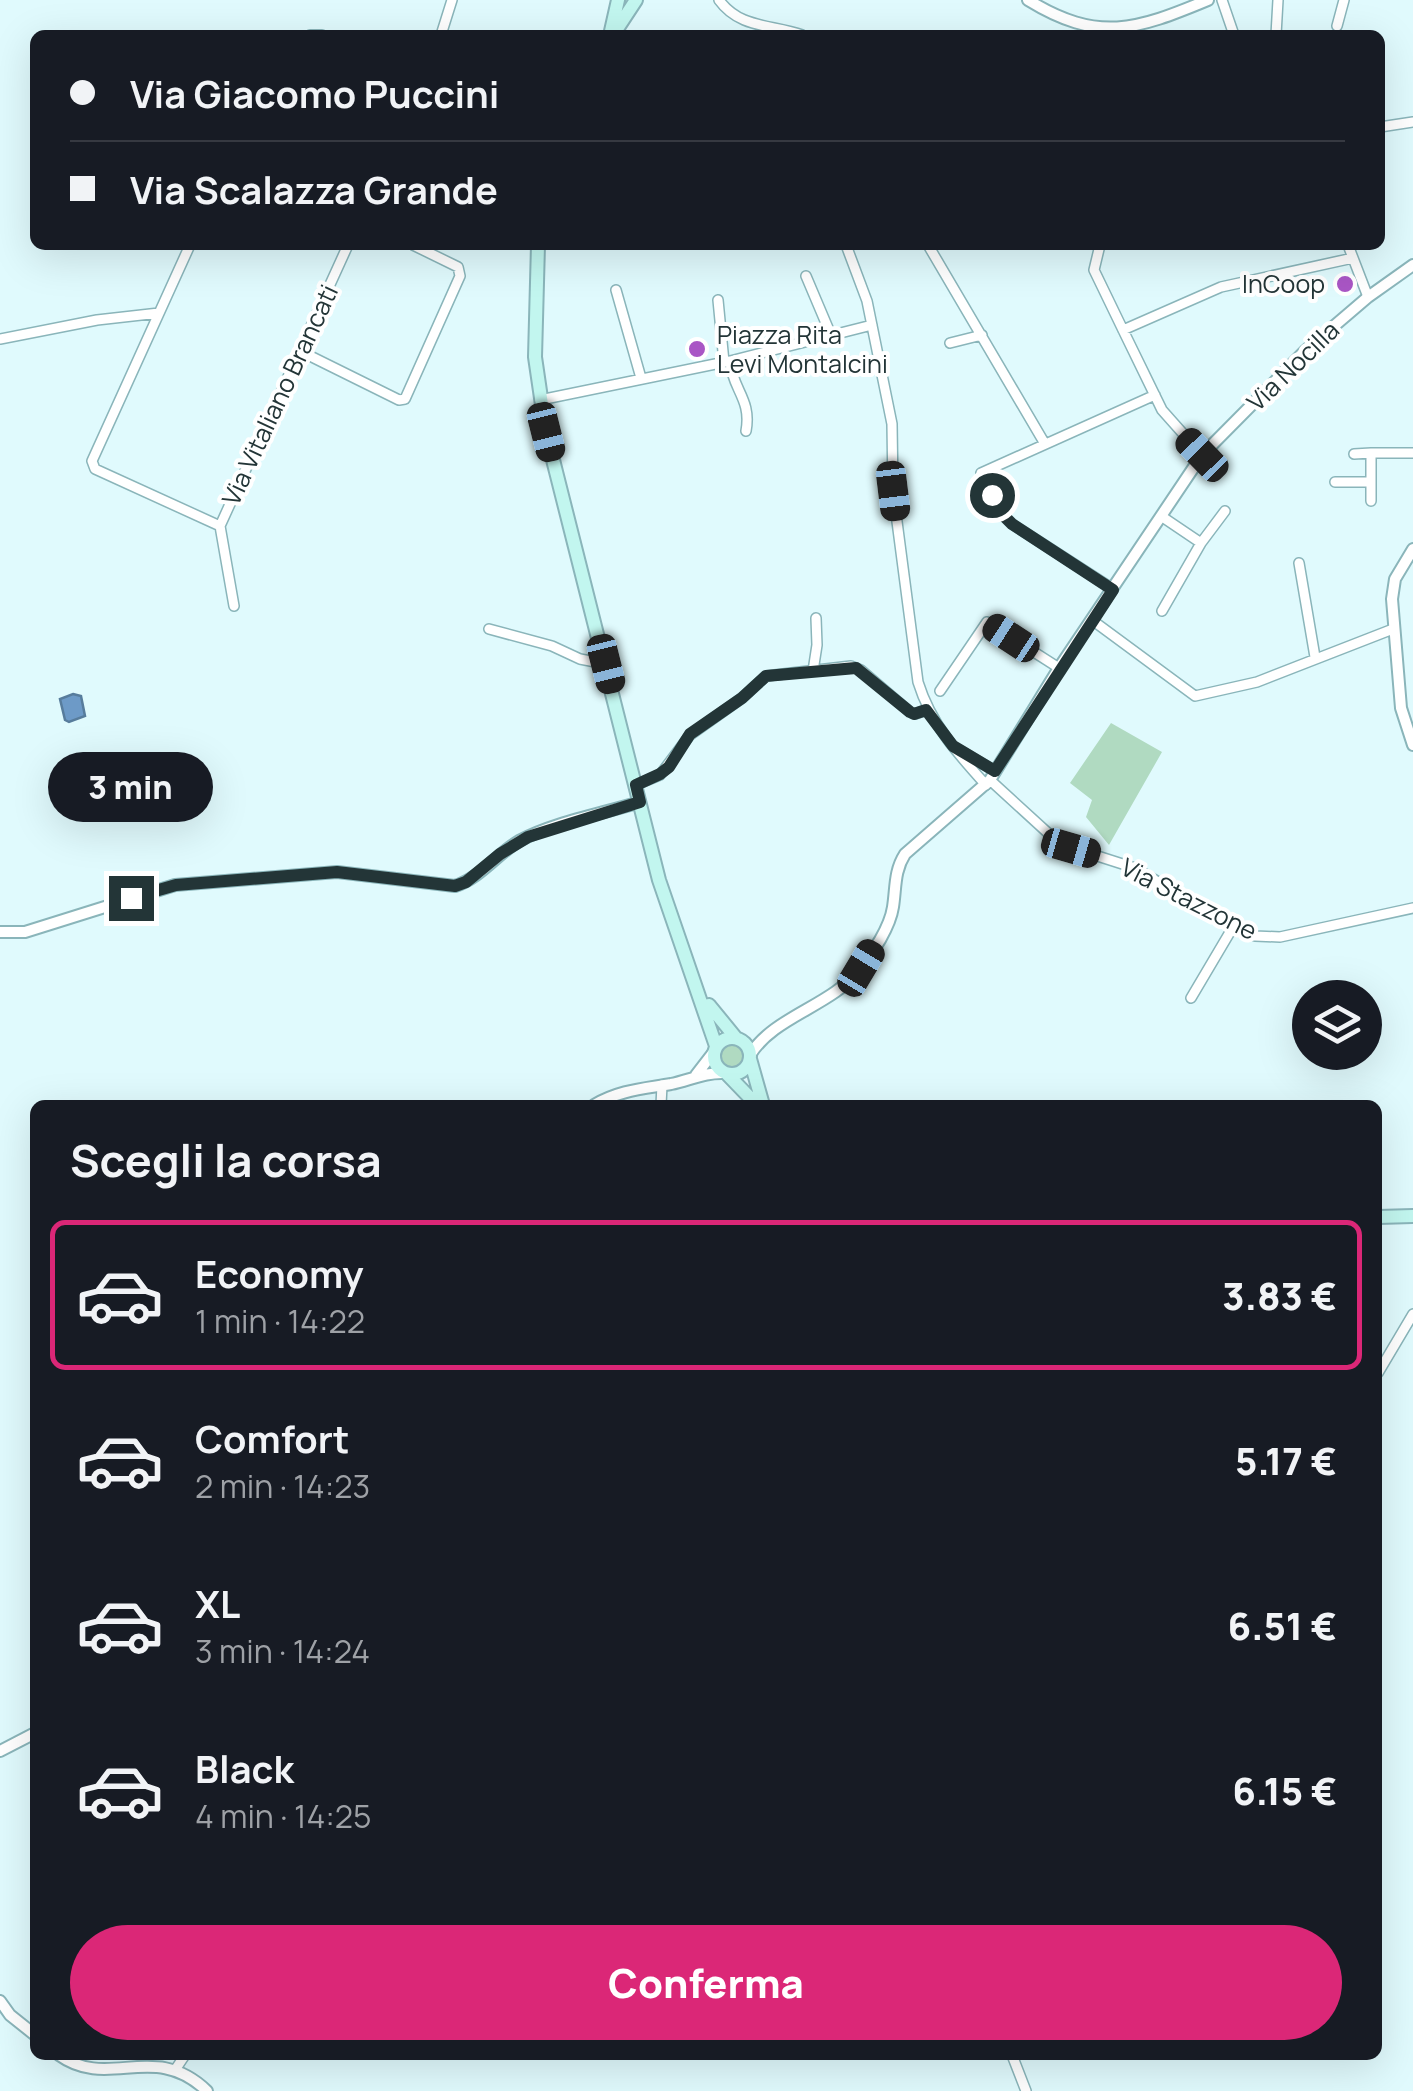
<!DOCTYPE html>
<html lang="it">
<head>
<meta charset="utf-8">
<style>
  :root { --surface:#171b24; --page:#20242c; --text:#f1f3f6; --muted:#9ea1a6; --line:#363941; --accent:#db2777 }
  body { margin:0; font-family:Manrope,sans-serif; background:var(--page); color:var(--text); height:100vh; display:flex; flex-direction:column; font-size:38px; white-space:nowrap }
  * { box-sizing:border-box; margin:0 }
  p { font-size:32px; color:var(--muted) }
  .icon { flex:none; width:55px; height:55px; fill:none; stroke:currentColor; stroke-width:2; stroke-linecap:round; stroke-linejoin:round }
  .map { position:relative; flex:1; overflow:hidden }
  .side { position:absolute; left:30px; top:1100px; width:1352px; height:960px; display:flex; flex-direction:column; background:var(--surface); border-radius:15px; box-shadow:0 10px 40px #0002 }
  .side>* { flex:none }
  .guide { position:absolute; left:30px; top:30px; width:1355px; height:220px; border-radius:15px; box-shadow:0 10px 40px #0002; display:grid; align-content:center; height:220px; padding:0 40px; background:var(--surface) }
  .fabs { position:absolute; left:1292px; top:980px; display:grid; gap:20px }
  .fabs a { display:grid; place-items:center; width:90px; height:90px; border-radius:50%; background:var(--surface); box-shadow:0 10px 40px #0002; font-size:50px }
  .end { position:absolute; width:45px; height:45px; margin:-22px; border:12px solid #233537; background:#fff; box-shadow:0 0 0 5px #fff }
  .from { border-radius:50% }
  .bubble { position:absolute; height:70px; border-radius:35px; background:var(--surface); box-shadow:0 10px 40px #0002; font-size:32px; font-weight:800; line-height:70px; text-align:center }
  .car { position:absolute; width:30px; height:60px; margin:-30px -15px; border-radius:12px; box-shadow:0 0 8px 2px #0007; background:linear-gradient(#222 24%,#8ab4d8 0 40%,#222 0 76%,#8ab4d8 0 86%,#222 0) }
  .guide b { display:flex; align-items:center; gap:35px; height:95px; font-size:38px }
  .guide b+b { border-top:2px solid var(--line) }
  .guide i { width:25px; height:25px; background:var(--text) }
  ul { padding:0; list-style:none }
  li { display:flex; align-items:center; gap:30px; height:150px; margin:0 20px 15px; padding:0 20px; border:5px solid transparent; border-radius:15px }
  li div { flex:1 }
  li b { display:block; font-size:38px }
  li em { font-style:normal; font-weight:800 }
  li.selected { border-color:var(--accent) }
  li>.icon { width:90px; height:90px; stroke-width:1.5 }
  h2 { padding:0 40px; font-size:45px; line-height:120px }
  .primary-button { display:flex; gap:20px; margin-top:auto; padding:20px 40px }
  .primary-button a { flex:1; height:115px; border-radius:60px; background:var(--accent); color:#fff; font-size:40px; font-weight:800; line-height:115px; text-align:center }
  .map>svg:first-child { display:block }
  .green { fill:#b0dac1 }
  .water { fill:#6d9ac7; stroke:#577c9c; stroke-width:2.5 }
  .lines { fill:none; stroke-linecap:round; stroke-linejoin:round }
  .minor-casing { stroke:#8ab5ba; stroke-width:12 }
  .tertiary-casing { stroke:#8ab5ba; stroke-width:14 }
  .secondary-casing { stroke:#8ab5ba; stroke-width:16 }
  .minor { stroke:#fff; stroke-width:9 }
  .tertiary { stroke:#fff; stroke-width:10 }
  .secondary { stroke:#c2f6ef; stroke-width:12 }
  .route { stroke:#233537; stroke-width:12 }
  .poi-dot { fill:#a956c5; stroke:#fff; stroke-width:4 }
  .labels { text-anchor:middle; stroke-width:8; stroke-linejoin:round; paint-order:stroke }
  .poi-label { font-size:25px; fill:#233537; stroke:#fff; text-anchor:end }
  .street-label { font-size:25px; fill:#233537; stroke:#fff }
</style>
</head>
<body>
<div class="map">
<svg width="1413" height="2091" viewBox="0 0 1413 2091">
  <rect width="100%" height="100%" fill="#e0fafd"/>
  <path class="green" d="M1111 723 1162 752 1109 845 1086 817 1092 800 1070 783Z
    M719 1056a12 12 0 1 1 24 0a12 12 0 1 1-24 0Z"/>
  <path class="water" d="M73 694 81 696 85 716 69 722 65 720 60 699Z"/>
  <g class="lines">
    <defs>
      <path id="minor" d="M719 0C740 29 772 24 802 35
        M1222 0 1234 35
        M1337 26 1344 0
        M310 35H322
        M441 35 452 0
        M1276 35 1278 0
        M1380 127 1413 122
        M190 245 92 461 95 469 220 526
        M846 245 867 301 892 424 893 491 918 682C931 724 957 753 986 785
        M928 245 1045 444
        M1100 245 1094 270 1123 330 1162 410 1202 455
        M1348 245 1368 297
        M806 276 831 335
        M616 290 641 378
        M718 300 724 362
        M1123 330 1221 287 1353 258
        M0 339 97 320 159 313
        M950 343 982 335
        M300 351 399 400 405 399 460 276 458 267 413 245
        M730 361C732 389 752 399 746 431
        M540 400 730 361 872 325
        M1354 454 1371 453
        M1335 482H1371V453H1413
        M1371 482V501
        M1161 516 1201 543 1162 611
        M1201 543 1225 511
        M1299 563 1315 657
        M1113 589 1012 524 1004 516 981 473 1155 395
        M234 606 220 526 348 245
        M1092 620 1195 696 1257 682 1393 629
        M489 629 552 646 580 659 606 664
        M813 671 817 645 816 618
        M940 691 987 622 1059 668
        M959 750 995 771
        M990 780 1060 844 1135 868 1233 927 1255 936 1280 937 1413 908
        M636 785 660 775 690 735 742 698 766 676 851 666 861 670 910 712 915 714 926 710
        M1191 998 1233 927
        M661 1105 662 1085
        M1378 1373 1413 1314
        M1012 2055 1026 2091
        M175 2070 185 2055"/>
      <path id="tertiary" d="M1028 0C1098 43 1136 30 1208 0
        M1413 549 1395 579 1392 599 1401 708 1413 745
        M0 932H25L175 885 337 872 455 886C480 878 497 854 519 841 555 822 601 814 640 802
        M750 1055C774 1016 832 1006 860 969 873 953 890 927 893 907 896 888 894 871 905 854L990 780 1059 668 1202 455 1306 350 1368 297 1413 265
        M696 1075 713 1053
        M594 1105C620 1090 642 1089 671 1084 690 1080 705 1072 725 1073
        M0 1751 35 1733
        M0 2001 10 2015 35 2035
        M59 2055C109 2091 154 2040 207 2091"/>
      <path id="secondary" d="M611 31 618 0
        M613 35 636 0
        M538 245 535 357 546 432 659 880 716 1046
        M709 1005 736 1038
        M714 1056a18 18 0 1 1 36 0a18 18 0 1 1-36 0Z
        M750 1059 763 1105
        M727 1074 757 1105
        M1378 1217 1413 1216"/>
    </defs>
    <use href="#minor" class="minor-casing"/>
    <use href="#tertiary" class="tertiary-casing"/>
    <use href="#secondary" class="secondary-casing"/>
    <use href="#minor" class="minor"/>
    <use href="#tertiary" class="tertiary"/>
    <use href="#secondary" class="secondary"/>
  </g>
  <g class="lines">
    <path class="route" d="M131 898 176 885 337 872 455 886 466 882 500 854 528 837 640 802 636 785 660 774 669 767 690 734 742 698 766 676 856 668 910 712 914 714 926 710 953 746 995 771 1113 590 1012 524 1004 516 992 495"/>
  </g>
  <g class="poi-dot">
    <circle cx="1345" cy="284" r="10"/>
    <circle cx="697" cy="349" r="10"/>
  </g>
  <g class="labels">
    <g class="poi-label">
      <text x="1325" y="293">InCoop</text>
      <text x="717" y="344" text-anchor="start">Piazza Rita<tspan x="717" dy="29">Levi Montalcini</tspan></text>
    </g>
    <g class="street-label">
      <text transform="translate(1293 366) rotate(-44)" y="9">Via Nocilla</text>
      <text transform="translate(280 395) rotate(-65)" y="9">Via Vitaliano Brancati</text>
      <text transform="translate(1189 899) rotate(27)" y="9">Via Stazzone</text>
    </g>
  </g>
</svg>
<div class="fabs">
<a><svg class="icon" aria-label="layers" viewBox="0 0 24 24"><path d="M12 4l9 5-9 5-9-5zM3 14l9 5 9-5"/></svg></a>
</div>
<i class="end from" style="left:992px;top:495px"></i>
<i class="end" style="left:131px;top:898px"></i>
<div class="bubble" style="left:48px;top:752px;width:165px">3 min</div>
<i class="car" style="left:546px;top:432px;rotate:166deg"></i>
<i class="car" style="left:1202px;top:455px;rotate:316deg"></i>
<i class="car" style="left:893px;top:491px;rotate:173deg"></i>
<i class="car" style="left:1011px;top:638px;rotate:303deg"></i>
<i class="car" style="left:606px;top:664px;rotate:166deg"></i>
<i class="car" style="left:1071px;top:848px;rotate:106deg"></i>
<i class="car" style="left:861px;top:968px;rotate:31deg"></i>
<div class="guide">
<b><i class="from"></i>Via Giacomo Puccini</b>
<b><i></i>Via Scalazza Grande</b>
</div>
<section class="side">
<h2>Scegli la corsa</h2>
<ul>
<li class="selected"><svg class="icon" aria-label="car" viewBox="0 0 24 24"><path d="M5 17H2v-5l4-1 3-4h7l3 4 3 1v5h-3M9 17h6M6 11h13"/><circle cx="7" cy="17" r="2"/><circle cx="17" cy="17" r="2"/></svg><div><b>Economy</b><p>1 min · 14:22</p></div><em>3.83 €</em></li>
<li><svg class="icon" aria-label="car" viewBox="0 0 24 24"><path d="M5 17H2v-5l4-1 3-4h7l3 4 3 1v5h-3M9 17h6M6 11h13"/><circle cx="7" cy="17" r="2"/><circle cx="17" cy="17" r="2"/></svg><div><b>Comfort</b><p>2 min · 14:23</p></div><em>5.17 €</em></li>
<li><svg class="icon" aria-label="car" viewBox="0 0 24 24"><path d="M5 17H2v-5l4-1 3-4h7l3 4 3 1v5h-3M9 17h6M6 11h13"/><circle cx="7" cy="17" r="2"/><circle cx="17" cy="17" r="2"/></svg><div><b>XL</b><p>3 min · 14:24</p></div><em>6.51 €</em></li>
<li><svg class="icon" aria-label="car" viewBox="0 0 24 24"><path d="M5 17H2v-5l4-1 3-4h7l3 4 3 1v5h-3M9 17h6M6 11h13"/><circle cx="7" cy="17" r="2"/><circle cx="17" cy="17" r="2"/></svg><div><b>Black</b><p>4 min · 14:25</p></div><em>6.15 €</em></li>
</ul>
<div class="primary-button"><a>Conferma</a></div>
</section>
</div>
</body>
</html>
